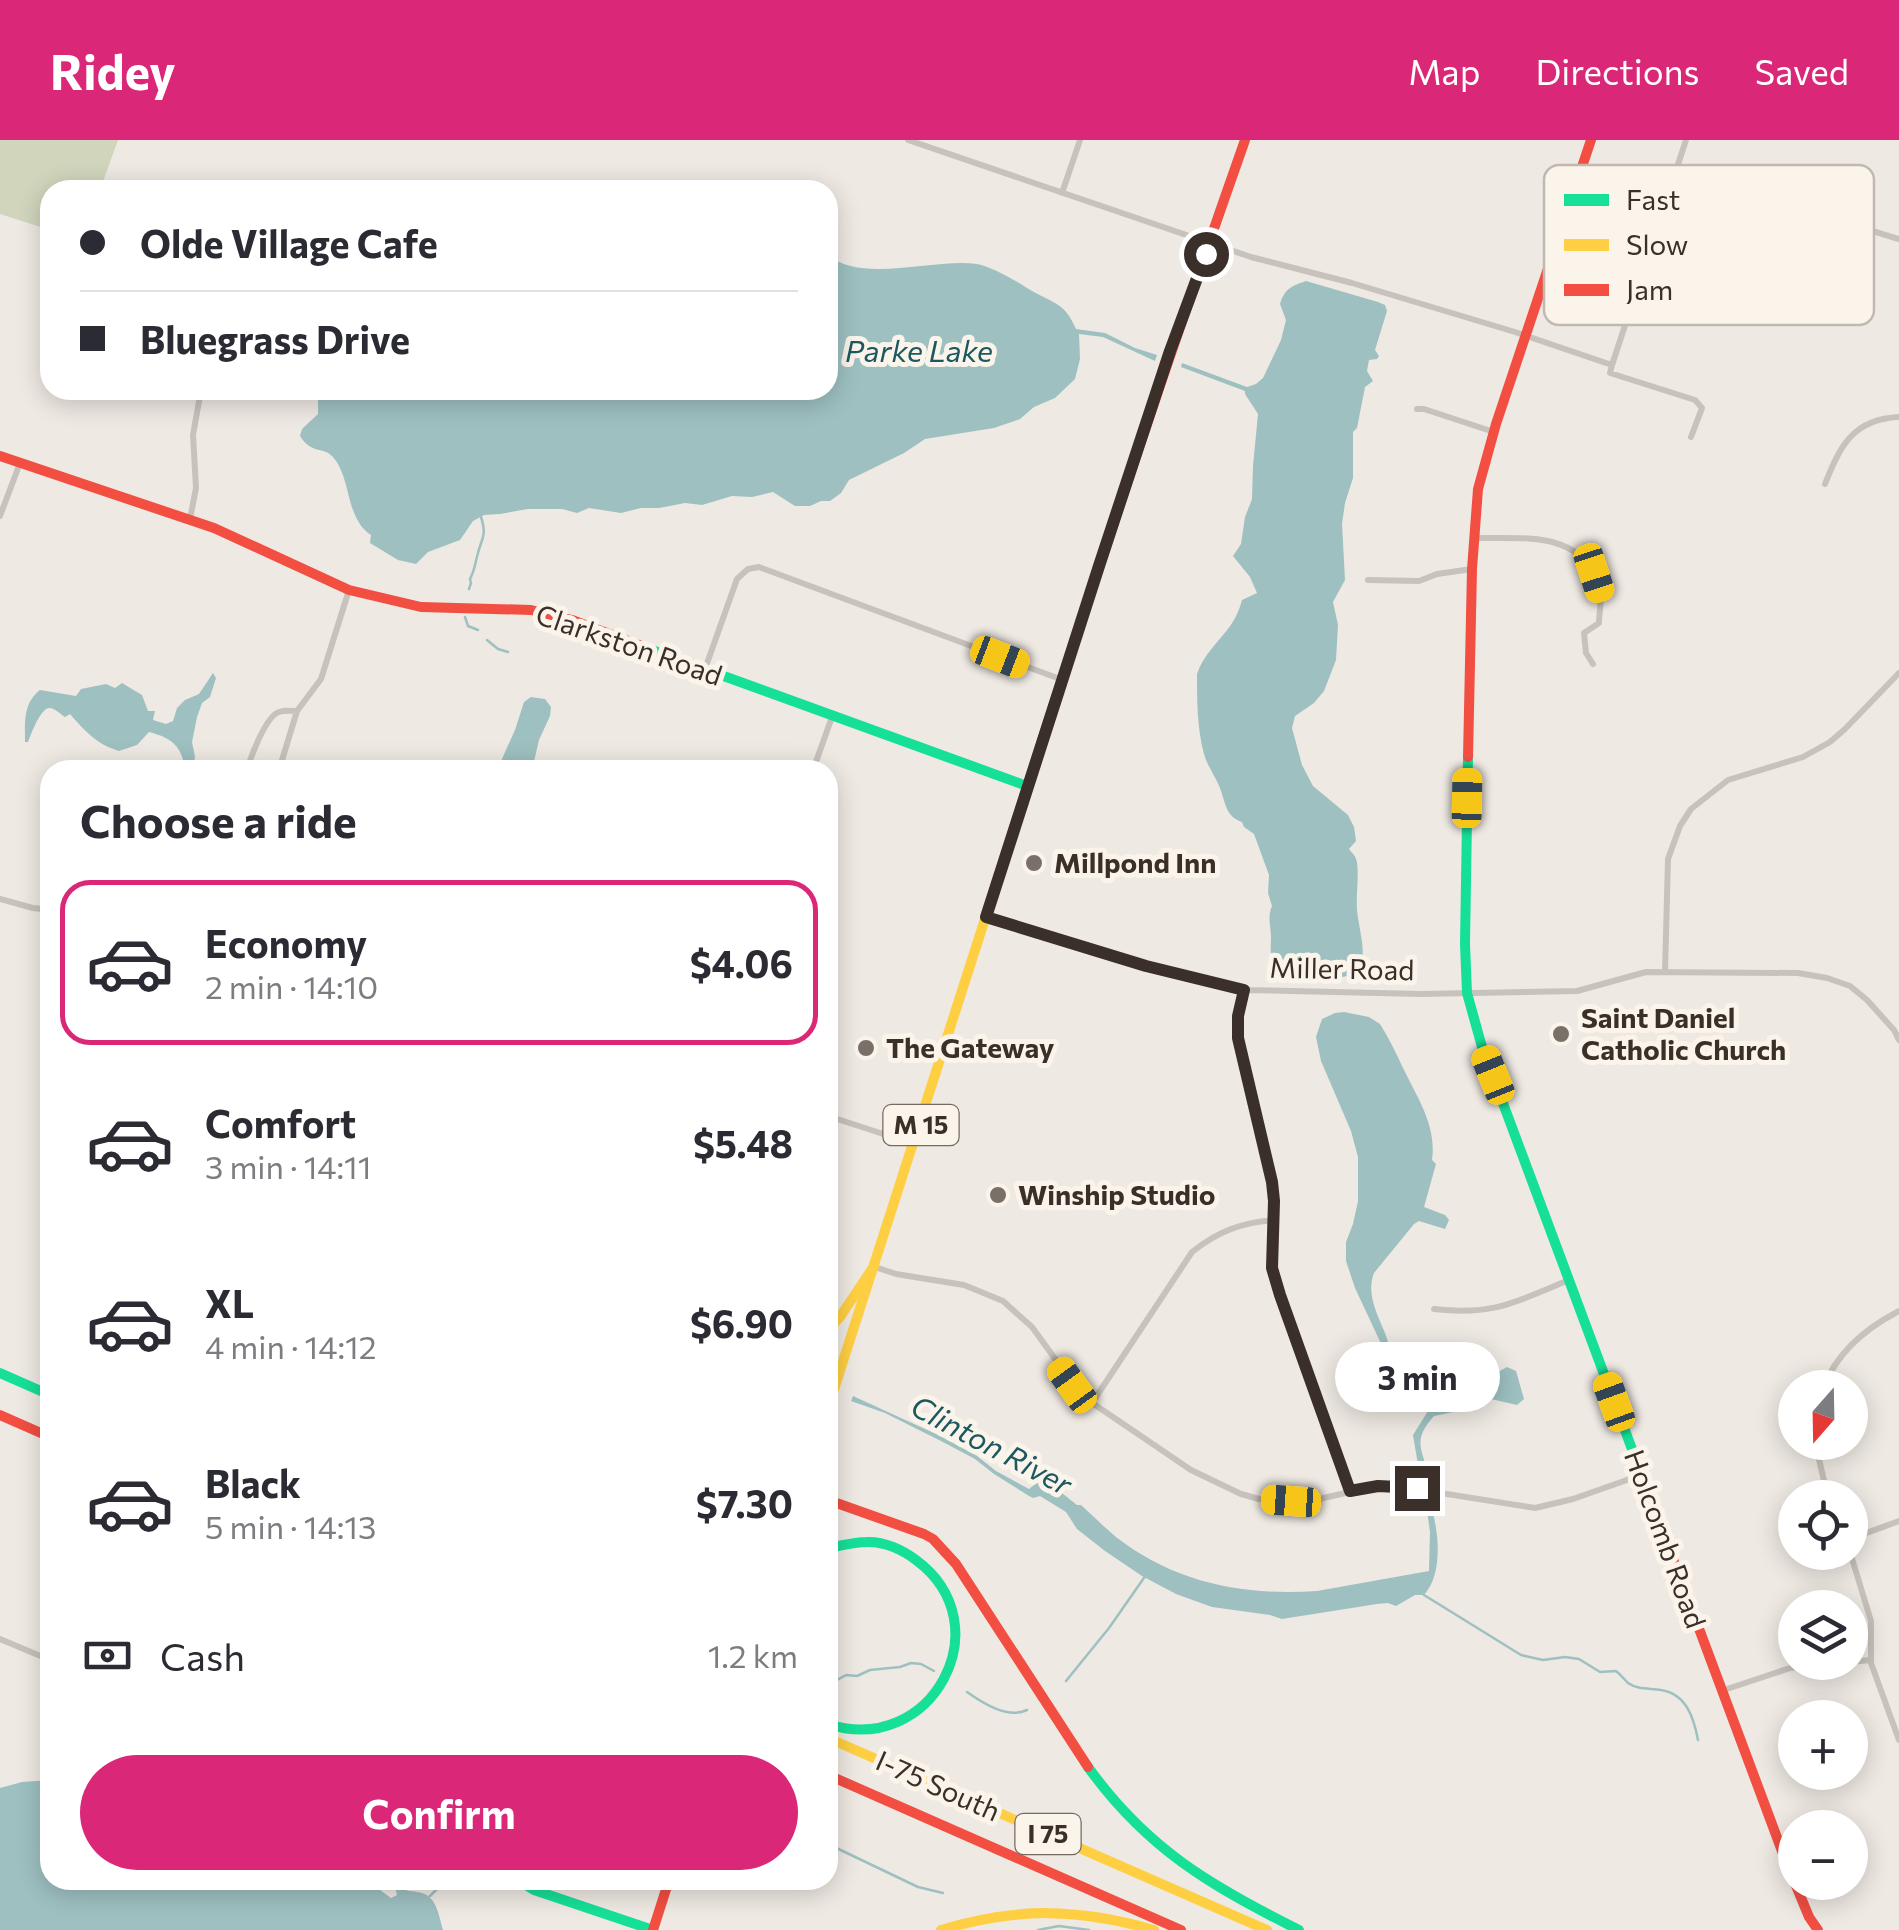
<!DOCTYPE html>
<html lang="en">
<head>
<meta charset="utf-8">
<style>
  :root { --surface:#fff; --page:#f2f2f3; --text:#2b2b33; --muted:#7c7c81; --line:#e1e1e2; --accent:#db2777 }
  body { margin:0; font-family:Commissioner,sans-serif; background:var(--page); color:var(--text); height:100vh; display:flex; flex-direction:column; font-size:38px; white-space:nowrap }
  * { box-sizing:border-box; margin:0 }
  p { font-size:32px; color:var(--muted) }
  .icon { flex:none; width:55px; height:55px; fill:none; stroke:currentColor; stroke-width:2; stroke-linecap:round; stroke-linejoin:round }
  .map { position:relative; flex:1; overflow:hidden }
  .side { position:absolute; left:40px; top:620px; width:798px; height:1130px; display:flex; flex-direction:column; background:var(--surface); border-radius:30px; box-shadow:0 5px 25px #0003 }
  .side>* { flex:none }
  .hud { position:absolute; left:40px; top:40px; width:798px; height:220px; border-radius:30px; box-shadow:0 5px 25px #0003; display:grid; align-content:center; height:220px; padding:0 40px; background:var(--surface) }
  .needle { width:65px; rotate:200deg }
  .fabs { position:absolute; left:1778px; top:1230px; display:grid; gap:20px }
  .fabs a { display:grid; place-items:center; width:90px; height:90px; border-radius:50%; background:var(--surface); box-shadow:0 5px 25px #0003; font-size:50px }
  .end { position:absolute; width:45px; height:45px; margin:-22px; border:12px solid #3a2f29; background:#fff; box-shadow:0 0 0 5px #fff }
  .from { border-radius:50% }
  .bubble { position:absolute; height:70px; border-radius:35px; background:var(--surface); box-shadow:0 5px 25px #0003; font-size:32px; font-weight:700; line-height:70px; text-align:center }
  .car { position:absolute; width:30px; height:60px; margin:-30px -15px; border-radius:12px; box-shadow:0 0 8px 2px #0007; background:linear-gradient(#f5c518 24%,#345 0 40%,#f5c518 0 76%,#345 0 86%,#f5c518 0) }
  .hud b { display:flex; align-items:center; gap:35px; height:95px; font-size:38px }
  .hud b+b { border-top:2px solid var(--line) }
  .hud i { width:25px; height:25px; background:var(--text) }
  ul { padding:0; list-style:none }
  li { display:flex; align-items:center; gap:30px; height:165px; margin:0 20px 15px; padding:0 20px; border:5px solid transparent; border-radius:30px }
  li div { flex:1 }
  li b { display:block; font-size:38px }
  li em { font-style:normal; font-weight:700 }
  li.current { border-color:var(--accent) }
  li>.icon { width:90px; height:90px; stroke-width:1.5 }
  h2 { padding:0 40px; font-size:45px; line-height:120px }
  .pay { display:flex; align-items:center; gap:25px; height:110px; padding:0 40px; font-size:38px }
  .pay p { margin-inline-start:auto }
  .action { display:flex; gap:20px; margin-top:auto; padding:20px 40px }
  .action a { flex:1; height:115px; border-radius:60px; background:var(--accent); color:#fff; font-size:40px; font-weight:700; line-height:115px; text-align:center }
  header { display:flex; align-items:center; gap:60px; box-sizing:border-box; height:140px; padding:0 50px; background:var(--accent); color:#fff }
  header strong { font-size:48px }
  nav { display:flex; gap:55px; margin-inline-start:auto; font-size:35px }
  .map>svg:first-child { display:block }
  .green { fill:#d0d5bc }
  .water { fill:#9ec0c1 }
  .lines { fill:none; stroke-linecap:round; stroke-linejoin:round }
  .stream { stroke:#9ec0c1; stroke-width:2.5 }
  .street { stroke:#c8c2bc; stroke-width:6 }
  .fast { stroke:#16e098; stroke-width:10 }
  .slow { stroke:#ffcf43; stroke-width:10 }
  .jam { stroke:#f24e42; stroke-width:10 }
  .route { stroke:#3a2f29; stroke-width:12 }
  .poi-dot { fill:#79706a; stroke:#fbf4eb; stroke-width:4 }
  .labels { text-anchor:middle; stroke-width:10; stroke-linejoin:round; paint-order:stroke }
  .shield { fill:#fbf4eb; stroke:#746a63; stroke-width:2.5 }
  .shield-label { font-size:25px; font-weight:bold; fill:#3a2f29 }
  .street-label { font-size:28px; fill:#3a2f29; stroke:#fbf4eb }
  .poi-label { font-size:28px; font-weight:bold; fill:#3a2f29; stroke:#fbf4eb; text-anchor:start }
  .water-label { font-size:30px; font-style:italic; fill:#1b585f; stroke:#fbf4eb }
  .key { fill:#fbf4eb; stroke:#c1b9b1; stroke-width:2.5 }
  .key-label { font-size:28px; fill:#3a2f29 }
</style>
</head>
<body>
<header>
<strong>Ridey</strong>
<nav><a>Map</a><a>Directions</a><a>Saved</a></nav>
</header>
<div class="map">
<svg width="1899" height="1790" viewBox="0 0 1899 1790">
  <rect width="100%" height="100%" fill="#efe9e3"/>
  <path class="green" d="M0 0H118L100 50H50V90L0 74Z"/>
  <path class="water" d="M828 115C862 144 934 118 977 124 993 127 1018 142 1032 151 1055 164 1065 163 1076 189L1105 193 1135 208 1157 215 1155 221 1103 197 1079 194 1080 219 1075 239 1055 258 1034 267 1020 279 994 288 925 299 904 313 849 340 841 353 830 361H821L810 366H795L773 352 752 357 732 356 702 365 685 363 659 368H641L621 373 589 368 577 373 562 369H528L500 374 484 375 473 381 460 400 428 412 416 424 398 420 370 403 371 395C345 378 352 339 333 317 323 306 312 315 300 296L302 289 318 274V254L310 250H828Z
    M1306 141 1378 162 1385 165 1387 171 1375 210 1379 216 1377 219 1369 220 1367 231 1373 241 1365 247 1357 288 1353 292V338L1345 363 1342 384 1345 440 1333 462 1338 485 1336 520 1324 551 1314 563 1295 576 1292 588 1302 625 1313 646 1348 675 1354 687 1356 701 1349 709C1352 713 1356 716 1357 722 1359 737 1356 754 1357 770 1359 790 1367 812 1360 832 1338 841 1290 844 1275 822 1269 815 1271 806 1271 798 1271 786 1267 777 1272 766L1268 753 1269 735 1254 694 1244 687 1242 682C1227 677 1226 666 1221 651 1217 638 1208 628 1204 614 1197 588 1197 560 1197 534 1208 503 1233 495 1242 460L1257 453 1250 437 1233 416 1241 404 1245 377 1252 359 1253 326 1258 274 1245 254V251L1181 227 1182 223 1247 247 1256 244 1263 238 1281 200 1286 180 1280 164C1285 148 1292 146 1306 141Z
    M213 533 216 538 210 557 202 563 197 577 192 602 195 617 193 630H185C182 606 172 598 149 592L137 605 119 611C96 604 85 591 70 574L65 577C60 574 56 569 50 568 41 567 32 592 28 602H25C25 583 23 563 40 550L76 556 81 549 106 544 115 548 122 543 142 555 148 571H155L153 580 166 584 173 581 177 568 185 560 199 554Z
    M531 557 545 559 551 567 550 576 539 600 532 630H497L515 590 524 562Z
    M1344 872 1369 877 1380 884C1389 898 1396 913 1403 928 1417 957 1437 986 1432 1020L1436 1024 1424 1067 1445 1075 1449 1080 1445 1089 1419 1081 1414 1084 1374 1133C1366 1153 1377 1174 1385 1193 1395 1221 1401 1251 1435 1255 1444 1256 1451 1257 1459 1254 1476 1248 1491 1235 1507 1227L1516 1231 1524 1259 1517 1265 1491 1259 1468 1269 1434 1276C1407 1306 1429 1312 1427 1343L1424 1342 1418 1325 1413 1295 1428 1271 1406 1257 1355 1148 1346 1121V1102L1353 1084 1358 1061V1017L1351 991 1321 921 1316 897 1322 879 1335 873Z
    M853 1256 936 1294 977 1316 996 1331 1029 1349 1043 1338 1077 1365H1081C1093 1376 1104 1387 1116 1397 1175 1443 1244 1456 1317 1451L1429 1431 1430 1392 1426 1363 1429 1361C1439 1387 1444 1433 1424 1455H1415L1396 1466 1388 1463 1377 1464 1282 1479 1270 1475 1212 1467 1176 1454 1142 1436 1105 1411 1077 1389 1066 1372 1040 1356 1033 1358 1029 1356 994 1334 975 1319 941 1301 885 1273 851 1261Z
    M50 1640V1740H366L391 1758 397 1755 395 1747 398 1746C408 1753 412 1750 422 1753 437 1757 439 1777 443 1790H0V1648L22 1642Z"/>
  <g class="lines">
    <path class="stream" d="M469 449 471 443 470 439C475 430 475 423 478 413 482 397 487 396 481 377
      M465 477 468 486 478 490
      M487 500 498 509 508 512
      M1424 1455 1521 1515 1543 1520 1565 1517 1579 1519 1600 1532 1616 1531C1621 1535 1624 1539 1628 1543 1638 1550 1650 1548 1661 1550 1687 1554 1694 1579 1698 1600
      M1066 1541 1109 1488 1146 1435
      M828 1545 846 1535 857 1536 870 1530 900 1527 911 1523 921 1524 934 1531
      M967 1552C984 1564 1008 1579 1027 1570
      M828 1704 918 1747 943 1753
      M430 1756 446 1740
      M1038 1790 1059 1786 1089 1790"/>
    <path class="street" d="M908 0 1251 117 1352 143 1515 192 1612 225 1610 233 1695 260 1702 268 1691 297
      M1575 48 1747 108C1786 114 1776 96 1804 84 1828 74 1874 92 1899 99
      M1062 53 1080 0
      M1612 225 1686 0
      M1417 269H1424L1494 292
      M1825 344C1840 306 1853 279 1899 277
      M0 376 20 323
      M190 379 196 348 193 295 201 250
      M1475 398C1523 399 1587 389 1600 452 1602 461 1599 473 1599 483L1584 493 1586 513 1593 524
      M1368 440 1419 441 1437 434 1472 429
      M705 529 737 439 748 429 759 427 1060 539
      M247 630C251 616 266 576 279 572 285 570 291 571 297 571
      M279 630 297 571 321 539 349 450
      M813 630 832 577
      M0 759 33 768 50 770
      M987 777C1071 804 1157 836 1245 850L1421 854 1577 851 1646 832 1798 833 1827 838 1850 846 1867 860 1894 890 1899 900
      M1665 832 1668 719 1680 686 1691 669 1728 640 1803 617 1830 602 1845 589 1899 533
      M1245 850 1238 876 1239 898 1271 1042 1274 1061 1272 1128 1350 1351
      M828 976 914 1004
      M875 1127 896 1134 964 1145 1003 1161 1032 1187 1082 1256 1191 1330 1241 1354 1259 1359 1291 1361 1319 1359 1363 1349 1396 1346 1535 1368 1573 1359 1641 1335
      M1434 1169C1493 1176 1516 1162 1569 1140
      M1823 1248C1837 1212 1866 1188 1899 1171
      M1092 1263 1192 1112C1217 1092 1242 1082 1274 1080
      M1817 1302 1818 1315 1828 1358
      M1850 1399 1899 1381
      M1850 1412 1871 1481V1523L1899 1600
      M0 1499 50 1520
      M1850 1522 1870 1520
      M1721 1551 1790 1528 1848 1522"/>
    <path class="fast" d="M652 510 1027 646
      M1468 617 1465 804 1467 853 1482 907 1648 1352
      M0 1233 50 1255
      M828 1408C840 1406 854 1402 866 1402 884 1401 903 1410 916 1420 1004 1485 931 1618 828 1584
      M1088 1627C1147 1709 1211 1746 1299 1790
      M518 1740 534 1750 653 1790"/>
    <path class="slow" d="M828 1190 840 1177 874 1126
      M828 1268 993 754
      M828 1598 1267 1790
      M941 1790C1016 1767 1079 1768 1154 1790"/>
    <path class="jam" d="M0 316 214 388 349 450 421 467 531 470 572 480 652 510
      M1468 617 1472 429 1478 349 1496 284 1591 0
      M993 754C1073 501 1157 250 1245 0
      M0 1275 50 1297
      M1648 1352 1785 1719 1809 1777 1818 1790
      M828 1360 924 1394 933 1399 956 1424 1088 1627
      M828 1635 1181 1790
      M653 1790 669 1740"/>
  </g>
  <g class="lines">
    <path class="route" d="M1206 114 1170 211 1099 426 986 777 1146 826 1244 850 1238 876V898L1272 1042 1274 1061 1272 1128 1280 1155 1350 1351 1378 1346 1417 1348"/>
  </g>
  <g class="poi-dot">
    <circle cx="1034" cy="723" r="10"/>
    <circle cx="1561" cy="894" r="10"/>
    <circle cx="866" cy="908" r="10"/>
    <circle cx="998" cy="1055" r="10"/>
  </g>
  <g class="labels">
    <g class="shield">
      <rect x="883.5" y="965" width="75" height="40" rx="8"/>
      <rect x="1015.5" y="1674" width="65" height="40" rx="8"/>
    </g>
    <g class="shield-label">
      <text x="921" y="994">M 15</text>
      <text x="1048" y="1703">I 75</text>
    </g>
    <g class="street-label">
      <text transform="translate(629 505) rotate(19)" y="10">Clarkston Road</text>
      <text transform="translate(1342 829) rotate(1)" y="10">Miller Road</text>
      <text transform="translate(1665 1399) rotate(70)" y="10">Holcomb Road</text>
      <text transform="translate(938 1646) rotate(24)" y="10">I-75 South</text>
    </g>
    <g class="poi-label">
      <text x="1054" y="733">Millpond Inn</text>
      <text x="1581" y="888">Saint Daniel<tspan x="1581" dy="32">Catholic Church</tspan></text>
      <text x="886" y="918">The Gateway</text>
      <text x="1018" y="1065">Winship Studio</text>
    </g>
    <g class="water-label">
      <text x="919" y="222">Parke Lake</text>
      <text transform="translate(991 1306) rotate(28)" y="10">Clinton River</text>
    </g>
  </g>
  <rect x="1544" y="25" width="330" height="160" rx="15" class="key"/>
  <rect x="1564" y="54" width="45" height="12" fill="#16e098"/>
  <rect x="1564" y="99" width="45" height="12" fill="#ffcf43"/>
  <rect x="1564" y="144" width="45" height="12" fill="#f24e42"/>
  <g class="key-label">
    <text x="1626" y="70">Fast</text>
    <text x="1626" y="115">Slow</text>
    <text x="1626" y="160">Jam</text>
  </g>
</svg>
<div class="fabs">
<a><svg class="needle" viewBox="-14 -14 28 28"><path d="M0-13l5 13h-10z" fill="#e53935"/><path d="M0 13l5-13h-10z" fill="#7c7c81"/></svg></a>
<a><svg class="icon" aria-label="locate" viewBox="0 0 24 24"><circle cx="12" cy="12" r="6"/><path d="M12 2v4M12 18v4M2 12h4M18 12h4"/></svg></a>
<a><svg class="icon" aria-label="layers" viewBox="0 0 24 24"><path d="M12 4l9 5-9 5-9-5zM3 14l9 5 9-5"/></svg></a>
<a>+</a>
<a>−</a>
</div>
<i class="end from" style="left:1206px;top:114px"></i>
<i class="end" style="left:1417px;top:1348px"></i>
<div class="bubble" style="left:1335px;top:1202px;width:165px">3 min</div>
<i class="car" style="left:1594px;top:433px;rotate:162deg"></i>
<i class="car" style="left:1000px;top:517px;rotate:111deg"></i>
<i class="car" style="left:1467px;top:658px;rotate:1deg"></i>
<i class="car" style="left:1493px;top:935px;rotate:338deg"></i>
<i class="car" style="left:1072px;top:1245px;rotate:324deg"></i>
<i class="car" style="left:1614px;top:1262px;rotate:340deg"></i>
<i class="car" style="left:1291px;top:1361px;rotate:274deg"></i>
<div class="hud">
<b><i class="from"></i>Olde Village Cafe</b>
<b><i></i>Bluegrass Drive</b>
</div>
<section class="side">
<h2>Choose a ride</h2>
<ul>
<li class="current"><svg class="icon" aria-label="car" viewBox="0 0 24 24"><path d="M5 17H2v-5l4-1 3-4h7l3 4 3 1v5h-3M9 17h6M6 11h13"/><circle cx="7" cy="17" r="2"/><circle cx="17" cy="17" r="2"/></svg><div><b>Economy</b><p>2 min · 14:10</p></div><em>$4.06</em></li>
<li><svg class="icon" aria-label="car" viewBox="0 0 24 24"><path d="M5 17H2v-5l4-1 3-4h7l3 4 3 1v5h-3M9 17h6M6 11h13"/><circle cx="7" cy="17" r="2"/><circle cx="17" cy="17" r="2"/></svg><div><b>Comfort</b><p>3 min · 14:11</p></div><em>$5.48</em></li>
<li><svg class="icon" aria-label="car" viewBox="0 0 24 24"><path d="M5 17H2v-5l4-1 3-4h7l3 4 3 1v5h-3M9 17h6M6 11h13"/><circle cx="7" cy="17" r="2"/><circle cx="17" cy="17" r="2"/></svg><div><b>XL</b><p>4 min · 14:12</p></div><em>$6.90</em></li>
<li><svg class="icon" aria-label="car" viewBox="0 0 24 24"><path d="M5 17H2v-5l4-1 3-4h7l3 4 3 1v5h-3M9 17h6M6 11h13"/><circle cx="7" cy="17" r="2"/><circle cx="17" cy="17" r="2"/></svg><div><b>Black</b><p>5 min · 14:13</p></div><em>$7.30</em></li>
</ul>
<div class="pay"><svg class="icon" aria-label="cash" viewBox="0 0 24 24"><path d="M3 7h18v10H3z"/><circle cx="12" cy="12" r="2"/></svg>Cash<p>1.2 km</p></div>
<div class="action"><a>Confirm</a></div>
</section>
</div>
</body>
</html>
